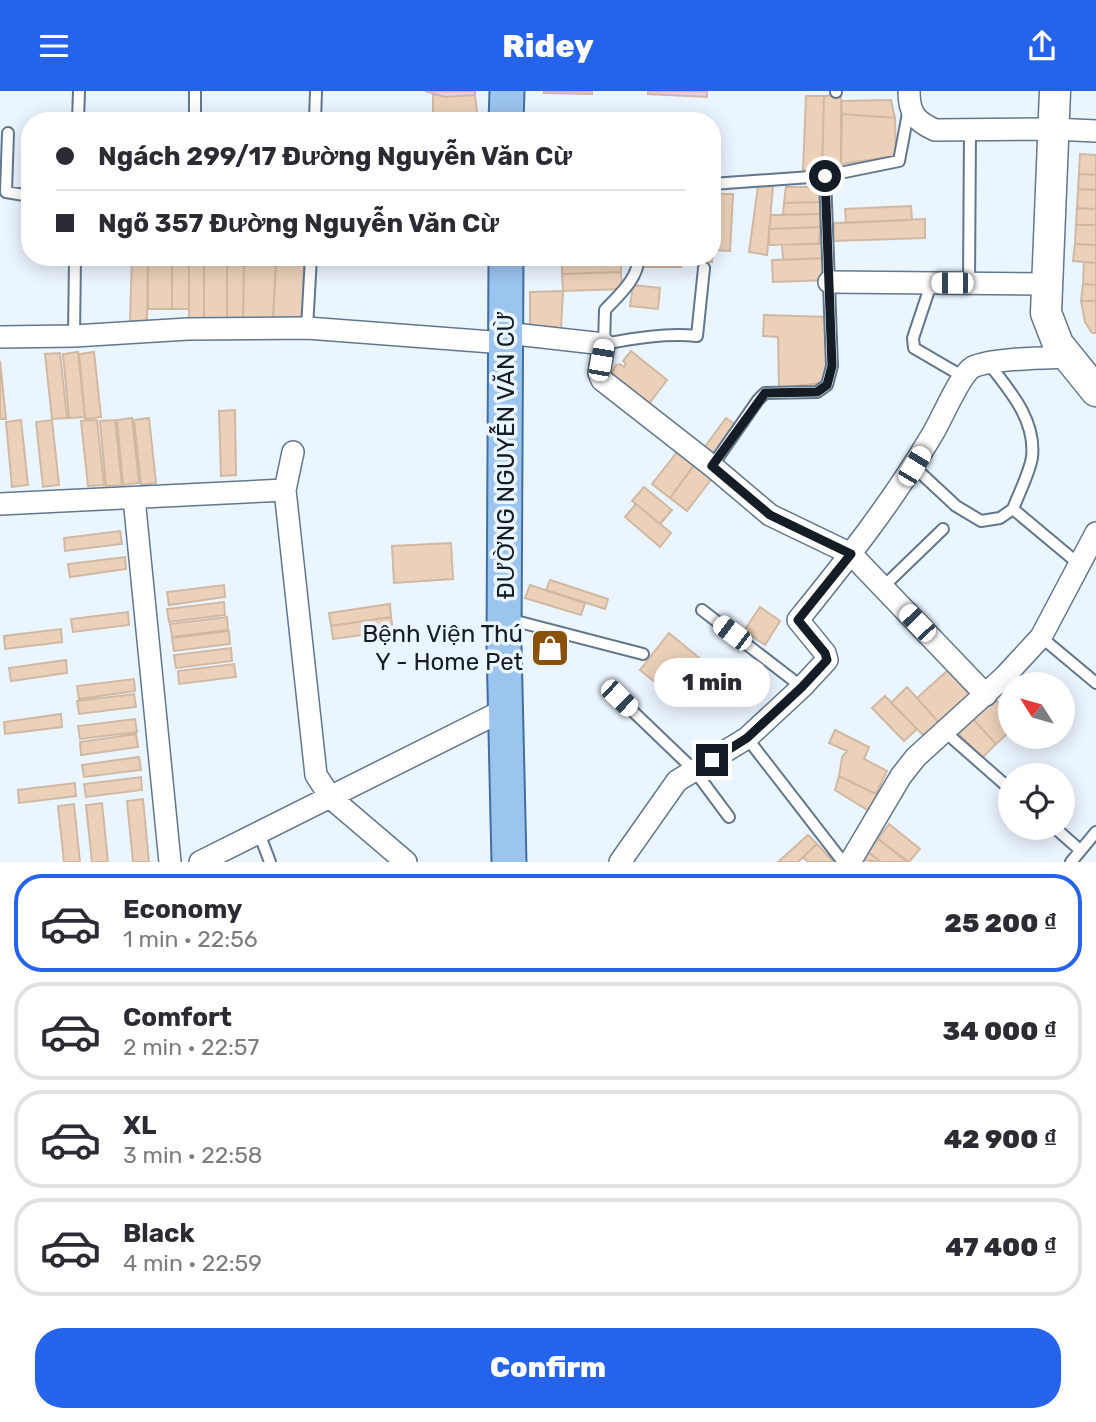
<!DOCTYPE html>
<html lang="en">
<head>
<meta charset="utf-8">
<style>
  :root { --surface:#fff; --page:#f2f2f3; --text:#2b2b33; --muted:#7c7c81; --line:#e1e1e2; --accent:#2563eb }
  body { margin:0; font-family:Rubik,sans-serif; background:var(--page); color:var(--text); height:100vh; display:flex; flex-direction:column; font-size:26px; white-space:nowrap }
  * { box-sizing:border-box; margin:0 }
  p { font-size:23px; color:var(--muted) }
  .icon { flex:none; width:38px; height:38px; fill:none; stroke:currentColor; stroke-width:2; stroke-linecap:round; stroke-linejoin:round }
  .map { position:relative; height:771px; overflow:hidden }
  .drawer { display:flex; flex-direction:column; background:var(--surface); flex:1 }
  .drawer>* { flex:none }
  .hud { position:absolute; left:21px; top:21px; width:700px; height:154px; border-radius:28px; box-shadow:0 4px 18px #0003; display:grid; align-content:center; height:154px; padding:0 35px; background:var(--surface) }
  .needle { width:46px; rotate:307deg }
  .tools { position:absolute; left:998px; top:581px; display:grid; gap:14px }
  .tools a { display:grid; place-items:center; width:77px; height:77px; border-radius:50%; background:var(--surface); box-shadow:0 4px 18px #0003; font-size:35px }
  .end { position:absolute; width:32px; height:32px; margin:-16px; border:9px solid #141d25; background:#fff; box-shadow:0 0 0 4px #fff }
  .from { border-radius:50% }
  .bubble { position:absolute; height:49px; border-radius:24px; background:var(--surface); box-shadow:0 4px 18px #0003; font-size:23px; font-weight:800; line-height:49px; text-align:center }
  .car { position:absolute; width:21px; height:42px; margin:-21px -10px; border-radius:9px; box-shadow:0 0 5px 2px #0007; background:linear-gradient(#fff 24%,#345 0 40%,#fff 0 76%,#345 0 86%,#fff 0) }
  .hud b { display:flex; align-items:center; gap:24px; height:66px; font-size:26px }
  .hud b+b { border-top:2px solid var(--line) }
  .hud i { width:18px; height:18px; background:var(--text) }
  ul { padding:12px 0 0; list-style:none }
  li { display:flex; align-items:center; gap:21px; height:98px; margin:0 14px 10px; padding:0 21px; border:4px solid var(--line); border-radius:28px }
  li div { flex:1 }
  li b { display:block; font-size:26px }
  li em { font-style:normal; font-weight:800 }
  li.on { border-color:var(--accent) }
  li>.icon { width:63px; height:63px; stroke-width:1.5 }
  .action { display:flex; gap:14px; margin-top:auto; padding:14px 35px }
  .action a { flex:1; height:80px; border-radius:28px; background:var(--accent); color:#fff; font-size:28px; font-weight:800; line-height:80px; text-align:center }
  header { display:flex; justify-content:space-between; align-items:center; height:91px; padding:0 35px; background:var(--accent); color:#fff; font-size:32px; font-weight:800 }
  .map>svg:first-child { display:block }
  .building { fill:#ebd1ba; stroke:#d1b8a2; stroke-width:2 }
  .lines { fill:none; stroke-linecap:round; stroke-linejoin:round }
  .lane-casing { stroke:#62778d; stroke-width:14 }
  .street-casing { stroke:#62778d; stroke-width:24 }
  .secondary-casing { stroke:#62778d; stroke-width:33 }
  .primary-casing { stroke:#4070a0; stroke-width:37 }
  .lane { stroke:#fff; stroke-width:10 }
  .street { stroke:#fff; stroke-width:21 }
  .secondary { stroke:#fff; stroke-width:30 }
  .primary { stroke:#9bc4ee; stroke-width:33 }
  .route { stroke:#141d25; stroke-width:9 }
  .labels { text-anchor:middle; stroke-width:7; stroke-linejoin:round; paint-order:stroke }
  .street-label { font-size:24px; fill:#141d25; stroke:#ebf5ff }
  .poi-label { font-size:24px; fill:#141d25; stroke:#ebf5ff; text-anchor:end }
</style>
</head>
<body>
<header><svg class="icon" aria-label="menu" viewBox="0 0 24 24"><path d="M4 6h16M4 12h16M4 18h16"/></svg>Ridey<svg class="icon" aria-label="share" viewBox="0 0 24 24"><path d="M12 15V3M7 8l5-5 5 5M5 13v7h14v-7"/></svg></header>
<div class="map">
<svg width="1096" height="771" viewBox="0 0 1096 771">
  <rect width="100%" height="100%" fill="#ebf5ff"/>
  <path class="building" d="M425 0H475V4L445 6Z
    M544 0H592V3L544 2Z
    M648 0H707V6L648 3Z
    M433 3 445 6 475 4 478 30H433Z
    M841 4V80H822L824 5Z
    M806 5H824L822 80 803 79Z
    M891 9 895 27 842 23 841 10Z
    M842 23 895 27 896 65 841 73Z
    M1080 63 1096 64V84L1079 83Z
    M1079 83 1096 84V99L1078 98Z
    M758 95H773L767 164 749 161Z
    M786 96H818L820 111 784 112Z
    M1078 98 1096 99V118L1077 117Z
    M712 102 718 103 712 171H698V166H712Z
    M718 103H733L730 160 713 159Z
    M820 111V123L783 124 784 112Z
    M911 115 912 129 846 132 845 118Z
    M1077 117 1096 118V134H1076Z
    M820 123V136L769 138 771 124Z
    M925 128V147L833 150 834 132Z
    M1076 134H1096V154L1075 153Z
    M820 136 819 153 769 154V138Z
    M825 152 826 167 783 169 782 154Z
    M1075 153 1096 154V172L1073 170Z
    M132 166H148L147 230H130Z
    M148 166H172V218H148Z
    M172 166H189V218H172Z
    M189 166H204V228H189Z
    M204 166H227V227L204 228Z
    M227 166H243L244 173H227Z
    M276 166H304L303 229 273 228Z
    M562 166H621V168H562Z
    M645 166H682L681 176H645Z
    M826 167 827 189 773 191 772 169Z
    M562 168H621V181L562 183Z
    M1084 171 1096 172V194L1083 193Z
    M227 173H244L243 228 227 227Z
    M244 173H276L273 228H243Z
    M621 181 622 198 563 200 562 183Z
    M1083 193 1096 194V210H1081Z
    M633 194 660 197 658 218 630 215Z
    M563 200 561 238 530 237V201Z
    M1081 210H1096V242H1092L1085 231Z
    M764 224 829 226 830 275 821 292 779 297 778 246 763 245Z
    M631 260 667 289 645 318 610 284 616 274 620 273 624 276 626 273 623 270Z
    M78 261 85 326 69 327 63 263Z
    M94 261 101 326 85 328 79 263Z
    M60 262 67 327 52 328 45 263Z
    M0 270 6 328H0Z
    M235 319 236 384 221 385 219 320Z
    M132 327 139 392 123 394 117 329Z
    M149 327 156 392 141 394 134 329Z
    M726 327 738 335 713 370 701 361Z
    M21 329 28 394 12 396 6 331Z
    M52 329 59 394 43 396 36 331Z
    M97 329 104 394 88 395 81 330Z
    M115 329 122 394 106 395 100 330Z
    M678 360 695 373 670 407 652 393Z
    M695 373 713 386 687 420 670 407Z
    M644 396 672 419 660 433 632 410Z
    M636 413 671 442 660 456 625 426Z
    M120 440 122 453 65 460 64 447Z
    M451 452 453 488 394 492 392 455Z
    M125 466 126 478 70 486 68 473Z
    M550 489 608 508 605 518 546 499Z
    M224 494 225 506 169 514 167 501Z
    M530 494 585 512 581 524 525 507Z
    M224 511 225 524 169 531 167 518Z
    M390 513 391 526 331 535 329 522Z
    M760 516 780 530 765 554 744 540Z
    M128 521 129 534 73 541 71 528Z
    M227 526 228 539 172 546 170 533Z
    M391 526 393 540 333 548 331 535Z
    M61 538 62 551 5 558 4 545Z
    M229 540 230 553 174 560 172 547Z
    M669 542 710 576 681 612 640 579Z
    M231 557 232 570 176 577 174 564Z
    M66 569 67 582 11 590 9 577Z
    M234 573 236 586 179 593 178 580Z
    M948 579 972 606 941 634 917 607Z
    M134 588 135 600 79 608 77 595Z
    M907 596 941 634 926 647 891 612Z
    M134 603 136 616 79 623 77 610Z
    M885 605 917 638 904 650 872 617Z
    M993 606 1010 624V640L996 653 971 626Z
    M61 623 62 636 5 643 4 631Z
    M971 626 996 653 982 667 955 639Z
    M135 628 137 641 80 648 78 635Z
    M835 639 869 656 864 668 887 680 876 703 839 685 842 666 847 660 829 652Z
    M136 643 138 656 81 664 80 651Z
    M139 666 141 679 84 686 82 674Z
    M839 685 882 706 874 723 835 699Z
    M141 686 142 699 86 706 84 693Z
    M75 692 76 705 19 712 18 699Z
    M143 708 149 771H133L127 710Z
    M102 712 108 771H92L86 714Z
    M74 713 80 771H64L58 715Z
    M889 733 920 758 909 771 878 748Z
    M808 744 817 753 798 771H778Z
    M878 748 907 771H881L868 761Z
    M817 753 834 771H808L803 766Z
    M868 761 881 771 862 769Z"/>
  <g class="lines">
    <defs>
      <path id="lane" d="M836 1V0
        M78 30 79 0
        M195 30V0
        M315 30 316 0
        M8 42 6 101 30 105
        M712 93 825 85 899 70 909 17
        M638 166C640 186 618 205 605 219L604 253C635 247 666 242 697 245L704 177
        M931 193 913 247 914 257 962 285
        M969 193 970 39
        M307 237 311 166
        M74 245 75 166
        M989 273C1010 300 1036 329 1032 366 1030 381 1018 404 1013 418L1080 474
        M712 375 758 309 765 302 817 301 827 294 832 275 825 85
        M913 375 956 415 981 430 1000 427 1013 418
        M883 496 943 438
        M702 519 802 596
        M508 528 643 563
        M1041 546 1096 592
        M619 607 694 679 729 726
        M944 640 1010 698
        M747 647 843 771
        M1055 737 1080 759
        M259 742 270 771
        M1071 771 1096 741"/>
      <path id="street" d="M909 0C909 22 915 30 935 39L1053 38 1096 40
        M829 191 1047 193
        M506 242 604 253 599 282 602 289 712 375 770 424 851 463 986 604
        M0 246 74 245 188 238 307 237 505 252
        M293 361 285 399 316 684 331 707 406 771
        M134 407 170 771
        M0 413 285 399
        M200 771 506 618
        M620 771 677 690 747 647 802 596 827 569 825 562 798 529C846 470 893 410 932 344 942 328 960 283 973 276 993 267 1046 267 1069 266
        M850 771 901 685 916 666 1005 585 1041 546 1096 442"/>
      <path id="secondary" d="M1055 0 1046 222 1058 253 1096 300"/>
      <path id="primary" d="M506 30 507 0
        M506 166 504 554 509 771"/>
    </defs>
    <use href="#lane" class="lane-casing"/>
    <use href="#street" class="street-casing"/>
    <use href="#secondary" class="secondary-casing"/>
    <use href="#primary" class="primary-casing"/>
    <use href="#lane" class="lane"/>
    <use href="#street" class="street"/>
    <use href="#secondary" class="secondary"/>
    <use href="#primary" class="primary"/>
  </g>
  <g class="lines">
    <path class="route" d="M712 669 747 647 802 596 827 569 825 562 798 529 851 463 770 424 712 375 765 302 817 301 827 294 832 275 825 85"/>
  </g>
  <defs>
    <symbol id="shop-square" viewBox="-11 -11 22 22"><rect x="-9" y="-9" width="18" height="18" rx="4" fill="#8a5208" stroke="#ebf5ff"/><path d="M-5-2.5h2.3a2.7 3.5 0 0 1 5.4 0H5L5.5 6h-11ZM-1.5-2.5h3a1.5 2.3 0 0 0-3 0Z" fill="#fff"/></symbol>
  </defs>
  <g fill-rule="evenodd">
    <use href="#shop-square" x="528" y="535" width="44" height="44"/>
  </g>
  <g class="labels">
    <g class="street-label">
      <text transform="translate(506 364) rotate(-90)" y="8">ĐƯỜNG NGUYỄN VĂN CỪ</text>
    </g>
    <g class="poi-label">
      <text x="523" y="551">Bệnh Viện Thú<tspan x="523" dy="28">Y - Home Pet</tspan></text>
    </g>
  </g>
</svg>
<div class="tools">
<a><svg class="needle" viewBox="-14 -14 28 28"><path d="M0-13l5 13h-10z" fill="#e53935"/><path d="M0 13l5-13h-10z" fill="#7c7c81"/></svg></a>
<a><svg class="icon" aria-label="locate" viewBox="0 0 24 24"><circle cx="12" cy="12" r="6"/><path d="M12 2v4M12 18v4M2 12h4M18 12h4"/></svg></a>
</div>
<i class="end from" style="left:825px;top:85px"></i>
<i class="end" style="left:712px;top:669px"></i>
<div class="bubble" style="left:654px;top:567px;width:116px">1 min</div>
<i class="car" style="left:952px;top:192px;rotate:270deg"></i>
<i class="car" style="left:601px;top:269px;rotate:10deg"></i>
<i class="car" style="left:914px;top:375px;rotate:31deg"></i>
<i class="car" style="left:917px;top:532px;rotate:316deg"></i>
<i class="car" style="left:732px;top:542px;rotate:307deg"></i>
<i class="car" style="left:619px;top:607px;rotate:134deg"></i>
<div class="hud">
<b><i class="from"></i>Ngách 299/17 Đường Nguyễn Văn Cừ</b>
<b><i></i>Ngõ 357 Đường Nguyễn Văn Cừ</b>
</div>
</div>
<section class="drawer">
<ul>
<li class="on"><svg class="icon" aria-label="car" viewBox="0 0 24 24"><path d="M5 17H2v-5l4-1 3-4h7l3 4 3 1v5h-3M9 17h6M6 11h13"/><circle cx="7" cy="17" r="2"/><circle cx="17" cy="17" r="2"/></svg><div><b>Economy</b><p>1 min · 22:56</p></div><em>25 200 ₫</em></li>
<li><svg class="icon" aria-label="car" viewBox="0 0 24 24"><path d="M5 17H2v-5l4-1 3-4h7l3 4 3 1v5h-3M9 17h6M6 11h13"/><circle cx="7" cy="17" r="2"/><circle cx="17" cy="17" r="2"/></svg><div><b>Comfort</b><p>2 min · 22:57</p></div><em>34 000 ₫</em></li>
<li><svg class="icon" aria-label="car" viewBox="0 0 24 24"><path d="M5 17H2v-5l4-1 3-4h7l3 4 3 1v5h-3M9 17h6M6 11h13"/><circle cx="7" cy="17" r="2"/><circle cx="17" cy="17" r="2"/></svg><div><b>XL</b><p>3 min · 22:58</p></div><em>42 900 ₫</em></li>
<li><svg class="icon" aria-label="car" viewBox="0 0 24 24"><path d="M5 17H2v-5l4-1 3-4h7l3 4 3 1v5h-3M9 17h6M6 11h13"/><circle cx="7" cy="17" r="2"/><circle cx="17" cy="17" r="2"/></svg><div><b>Black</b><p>4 min · 22:59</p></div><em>47 400 ₫</em></li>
</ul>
<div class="action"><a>Confirm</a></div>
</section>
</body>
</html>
